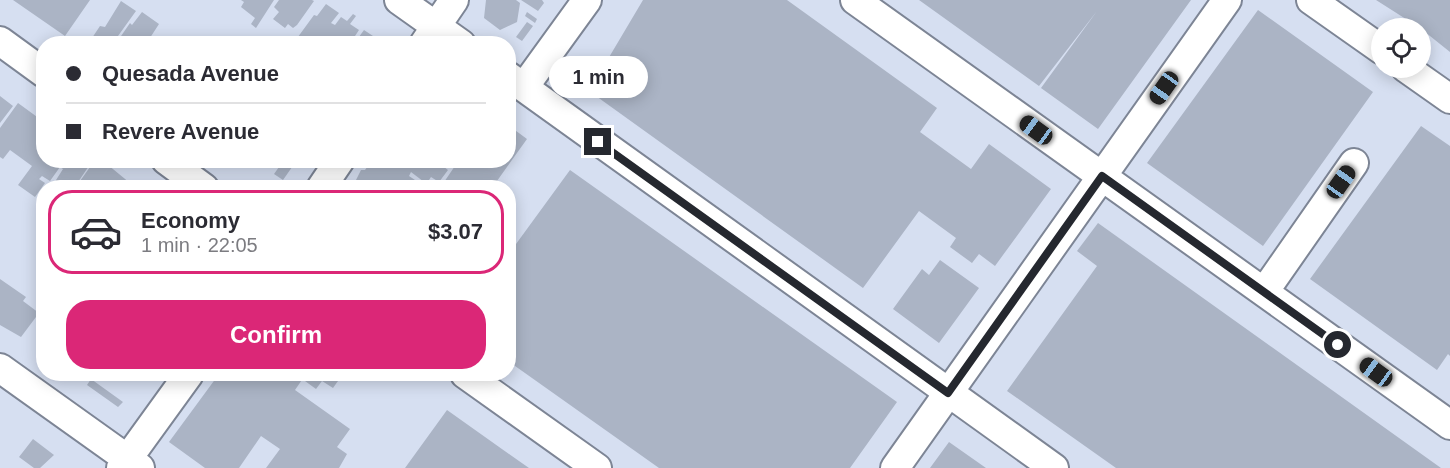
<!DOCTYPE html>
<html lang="en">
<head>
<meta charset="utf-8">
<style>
  :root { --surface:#fff; --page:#f2f2f3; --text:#2b2b33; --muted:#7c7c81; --line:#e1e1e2; --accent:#db2777 }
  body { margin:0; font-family:Helvetica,sans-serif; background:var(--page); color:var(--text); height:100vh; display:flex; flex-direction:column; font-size:22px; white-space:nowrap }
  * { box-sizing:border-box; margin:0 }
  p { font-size:20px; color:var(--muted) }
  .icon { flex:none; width:33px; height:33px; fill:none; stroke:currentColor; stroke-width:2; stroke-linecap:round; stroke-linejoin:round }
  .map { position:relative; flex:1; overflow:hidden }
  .side { position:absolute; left:36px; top:180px; width:480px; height:201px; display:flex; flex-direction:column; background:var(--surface); border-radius:24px; box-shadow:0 3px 15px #0003 }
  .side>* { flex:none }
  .guide { position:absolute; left:36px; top:36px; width:480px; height:132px; border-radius:24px; box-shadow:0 3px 15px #0003; display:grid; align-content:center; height:132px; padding:0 30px; background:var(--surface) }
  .buttons { position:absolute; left:1371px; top:18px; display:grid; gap:12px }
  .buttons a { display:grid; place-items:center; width:60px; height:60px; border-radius:50%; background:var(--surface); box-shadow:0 3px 15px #0003; font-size:30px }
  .end { position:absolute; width:27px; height:27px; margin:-14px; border:8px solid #25282f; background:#fff; box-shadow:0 0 0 3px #fff }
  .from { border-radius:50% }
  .bubble { position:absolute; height:42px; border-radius:21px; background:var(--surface); box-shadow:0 3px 15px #0003; font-size:20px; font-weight:800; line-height:42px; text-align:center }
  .car { position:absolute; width:18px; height:36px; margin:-18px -9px; border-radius:8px; box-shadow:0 0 4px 2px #0007; background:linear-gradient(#222 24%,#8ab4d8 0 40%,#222 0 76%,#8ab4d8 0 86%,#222 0) }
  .guide b { display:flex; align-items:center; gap:21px; height:57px; font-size:22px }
  .guide b+b { border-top:2px solid var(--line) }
  .guide i { width:15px; height:15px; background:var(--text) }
  ul { padding:10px 0 0; list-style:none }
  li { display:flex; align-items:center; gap:18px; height:84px; margin:0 12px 9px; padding:0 18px; border:3px solid transparent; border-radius:24px }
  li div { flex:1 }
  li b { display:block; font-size:22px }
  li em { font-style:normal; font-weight:800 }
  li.selected { border-color:var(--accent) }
  li>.icon { width:54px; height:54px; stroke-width:1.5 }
  .primary-button { display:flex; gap:12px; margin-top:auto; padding:12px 30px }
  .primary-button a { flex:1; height:69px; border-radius:24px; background:var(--accent); color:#fff; font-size:24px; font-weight:800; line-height:69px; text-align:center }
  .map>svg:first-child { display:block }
  .building { fill:#abb4c5 }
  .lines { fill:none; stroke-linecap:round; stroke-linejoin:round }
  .minor-casing { stroke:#7d8595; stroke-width:32 }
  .minor { stroke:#fff; stroke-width:28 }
  .route { stroke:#25282f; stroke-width:8 }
</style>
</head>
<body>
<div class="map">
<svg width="1450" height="468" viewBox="0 0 1450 468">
  <rect width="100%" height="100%" fill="#d6dff1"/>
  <path class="building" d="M13 0H90L65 36Z
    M241 0H274L256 28 251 24 255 18 241 7 244 2Z
    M279 0H312L314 1 297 25 293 28 288 24 285 28 273 19 279 12 274 7Z
    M486 0H516L520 3 517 22 500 30 484 18Z
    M521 0H542L544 3 538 11Z
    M643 0H787L937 108 920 132 971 169 989 144 1051 189 995 266 979 254 972 263 950 247 956 238 919 211 863 288 589 91Z
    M919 0H1191L1098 129 1041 88 1097 11 1039 86Z
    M1376 0H1450V52L1420 28Z
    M121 1 136 11 118 36H115L119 39 130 23 132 25 142 12 159 24 146 44H88L100 26 105 27Z
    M326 4 339 13 331 23 335 25 341 17 347 21 353 14 356 16 350 24 359 30 353 39 356 41 364 30 382 42 380 44H299L295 41 314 15 317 16Z
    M1258 10 1373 92 1263 246 1147 163Z
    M527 12 537 19 535 23 525 16Z
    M527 22 533 26 522 41 516 37Z
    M0 96 13 106 0 123Z
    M18 103 44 122V160H93L74 188H51L63 169 60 167 50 181 42 176 39 179 45 183 35 197 18 185 32 166 10 150 3 159 0 157V128Z
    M508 125 527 139 492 188H440L459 160H508Z
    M1421 126 1450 146V356L1448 354 1437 370 1310 279Z
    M95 160H102L136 188H75Z
    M270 160H297L283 180 274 174 279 167Z
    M372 160H435L448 170 439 182 431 177 429 180 435 184 432 188 411 172 409 176 418 182 415 188H352L361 170H365Z
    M570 170 897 402 850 468H659L508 361V255Z
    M1098 223 1441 468H1116L1007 391 1097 266 1077 251Z
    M940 260 979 288 939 343 893 309 922 269 929 275Z
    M0 279 26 297 23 301 39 313 21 337 0 325Z
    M219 374H306L295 390 350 429 337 447 347 454 339 468H266L280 449 261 436 239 468H205L169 442Z
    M310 374H343L333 388 322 381 316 389 305 381Z
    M91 379 123 402 118 407 87 385Z
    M447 410 519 461 529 468H405Z
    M33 439 54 455 40 468H34L19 457Z
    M949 442 986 468H930Z"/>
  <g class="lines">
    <defs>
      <path id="minor" d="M399 0 461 44
        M855 0 1450 425
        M1311 0 1382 50
        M0 41 44 73
        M424 44 454 0
        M1406 68 1450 99
        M508 76 1054 468
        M524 87 587 0
        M166 160 204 188
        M321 188 340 160
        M1264 292 1354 163
        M0 368 140 468
        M465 374 597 468
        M121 468 189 374
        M895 468 1227 0"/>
    </defs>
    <use href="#minor" class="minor-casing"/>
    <use href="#minor" class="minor"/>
  </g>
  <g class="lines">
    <path class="route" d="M598 142 948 393 1102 176 1338 345"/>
  </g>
</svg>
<div class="buttons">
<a><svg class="icon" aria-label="locate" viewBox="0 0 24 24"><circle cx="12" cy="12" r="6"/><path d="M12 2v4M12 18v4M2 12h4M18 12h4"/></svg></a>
</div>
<i class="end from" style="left:1338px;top:345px"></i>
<i class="end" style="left:598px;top:142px"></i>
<div class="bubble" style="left:549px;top:56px;width:99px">1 min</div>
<i class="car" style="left:1164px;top:88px;rotate:215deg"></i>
<i class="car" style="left:1036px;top:130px;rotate:306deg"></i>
<i class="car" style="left:1341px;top:182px;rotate:35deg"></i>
<i class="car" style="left:1376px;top:372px;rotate:306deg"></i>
<div class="guide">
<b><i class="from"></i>Quesada Avenue</b>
<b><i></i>Revere Avenue</b>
</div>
<section class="side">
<ul>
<li class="selected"><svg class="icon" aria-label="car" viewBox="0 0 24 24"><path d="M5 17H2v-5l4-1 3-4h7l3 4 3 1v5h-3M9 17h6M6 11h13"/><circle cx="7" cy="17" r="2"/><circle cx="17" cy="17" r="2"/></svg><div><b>Economy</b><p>1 min · 22:05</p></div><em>$3.07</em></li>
</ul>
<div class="primary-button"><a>Confirm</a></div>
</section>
</div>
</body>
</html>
